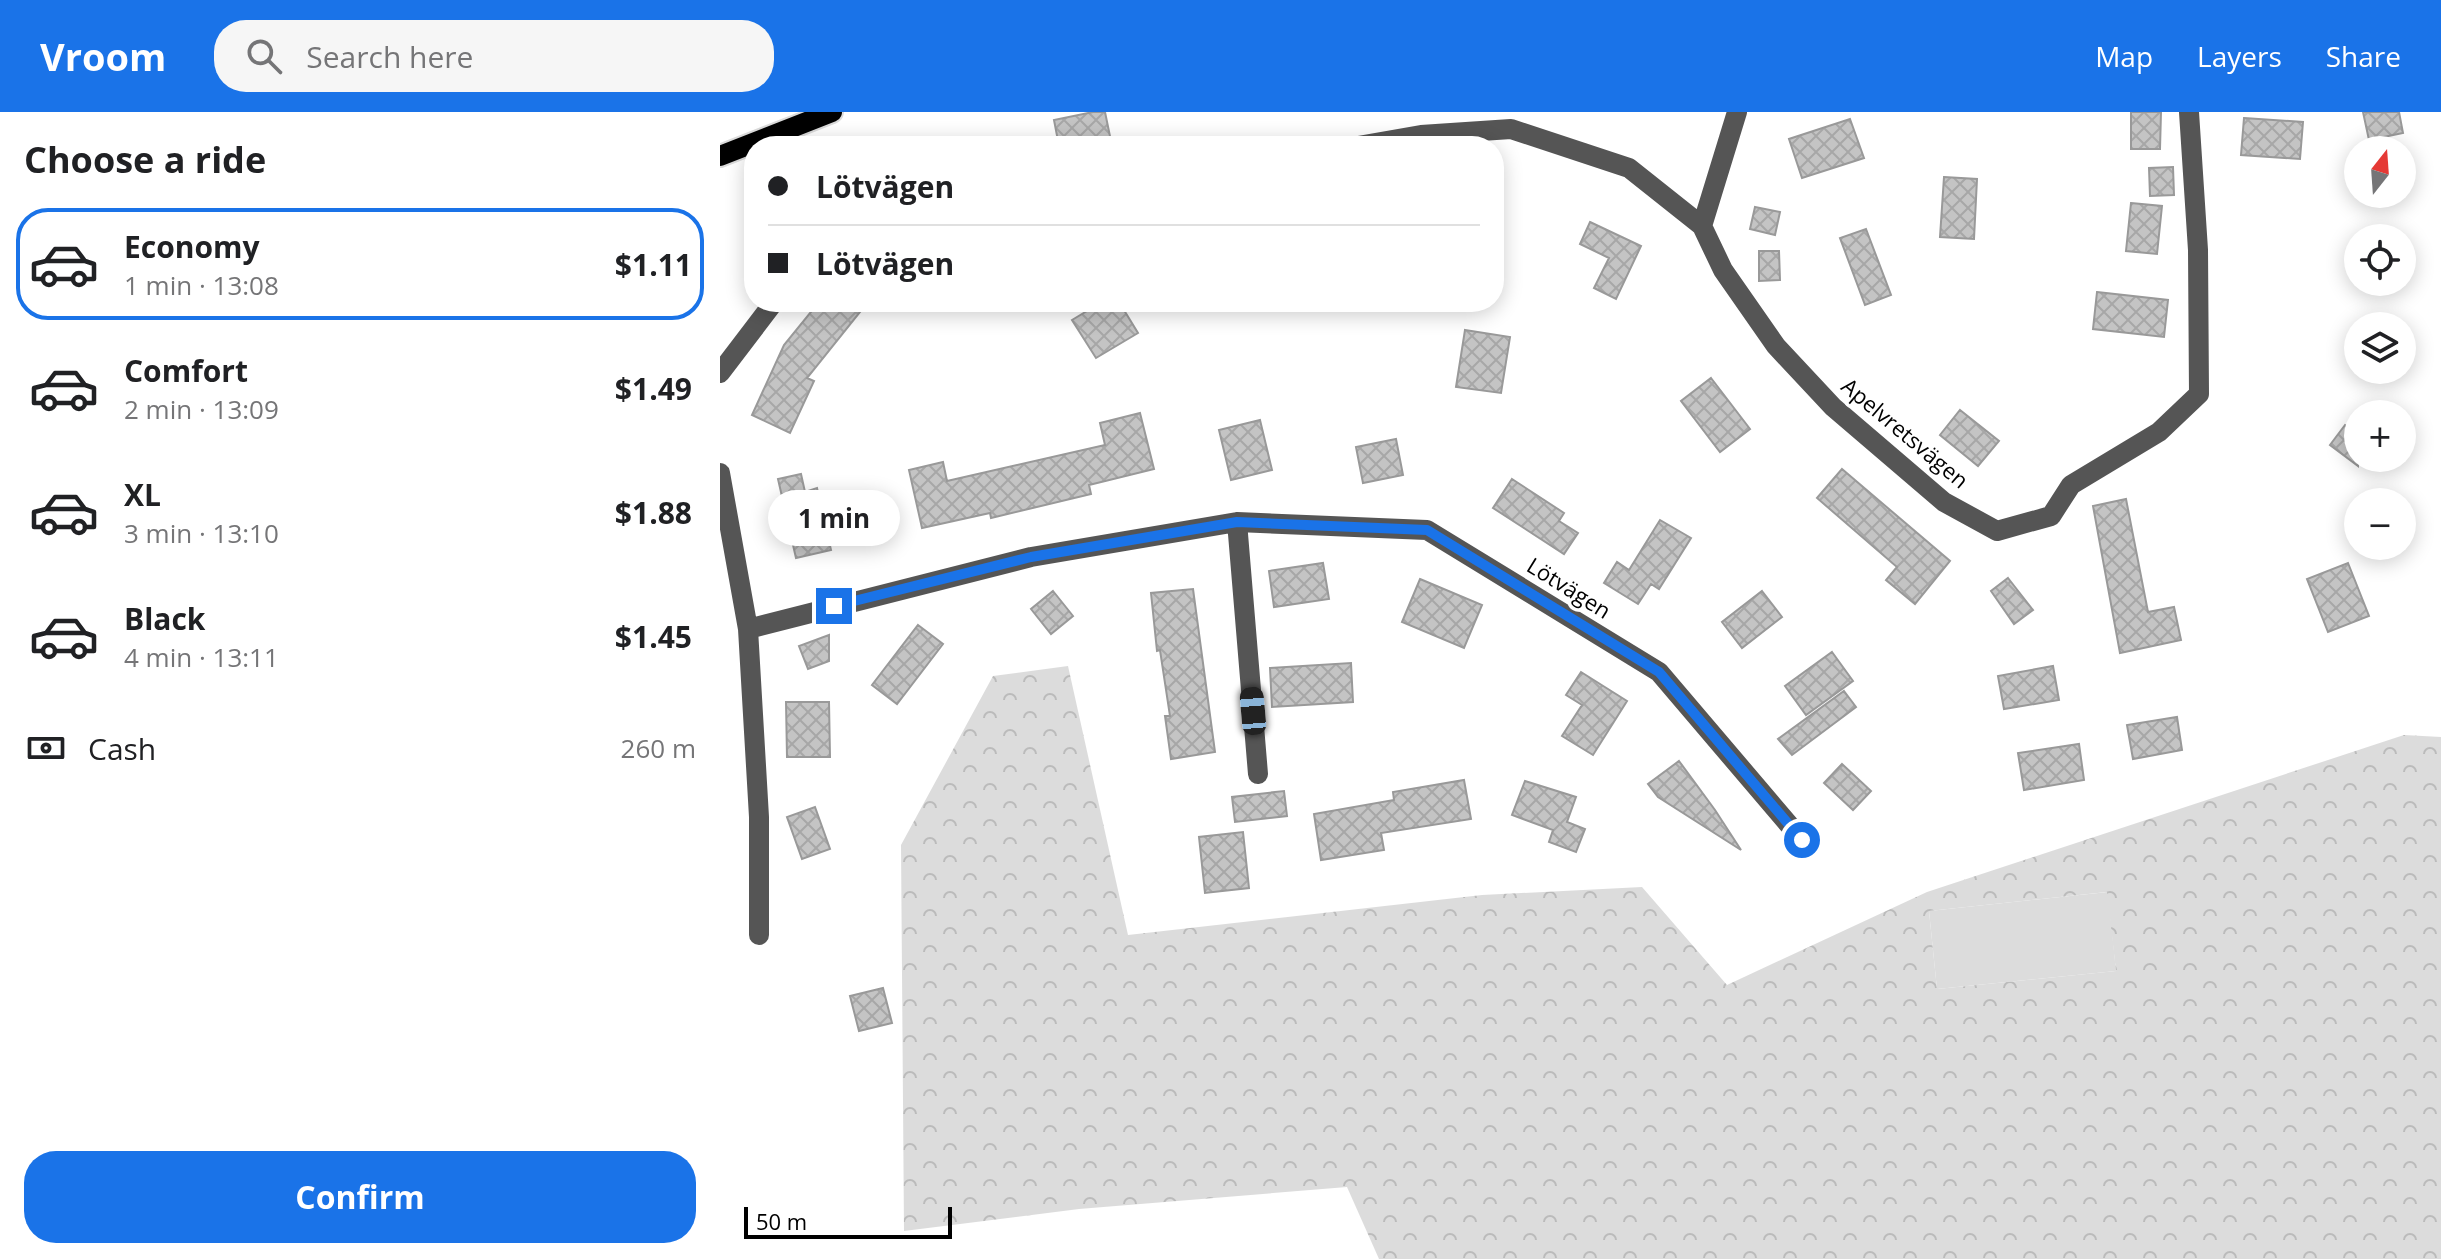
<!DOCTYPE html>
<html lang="en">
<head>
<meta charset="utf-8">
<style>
  :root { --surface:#fff; --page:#f6f6f6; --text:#202124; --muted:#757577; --line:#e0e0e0; --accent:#1a73e8 }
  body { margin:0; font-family:"Open Sans",sans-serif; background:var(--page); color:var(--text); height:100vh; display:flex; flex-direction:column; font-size:30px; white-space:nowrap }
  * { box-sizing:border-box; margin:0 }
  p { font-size:26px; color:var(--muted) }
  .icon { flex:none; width:44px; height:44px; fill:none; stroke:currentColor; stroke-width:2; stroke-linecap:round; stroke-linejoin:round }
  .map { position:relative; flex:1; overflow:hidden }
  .panel { display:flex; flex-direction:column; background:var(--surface); width:720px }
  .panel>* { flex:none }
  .guide { position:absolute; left:24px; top:24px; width:760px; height:176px; border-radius:32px; box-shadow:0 4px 20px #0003; display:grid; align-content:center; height:176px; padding:0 24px; background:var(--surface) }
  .needle { width:52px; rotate:17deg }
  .controls { position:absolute; left:1624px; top:24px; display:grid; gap:16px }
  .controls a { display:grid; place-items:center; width:72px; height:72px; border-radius:50%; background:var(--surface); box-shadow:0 4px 20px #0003; font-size:40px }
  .scale { position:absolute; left:24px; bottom:20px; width:208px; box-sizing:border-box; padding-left:8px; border:4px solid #000; border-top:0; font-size:22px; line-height:28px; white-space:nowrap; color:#000; -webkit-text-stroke:6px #fff; paint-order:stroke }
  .end { position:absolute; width:36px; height:36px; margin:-18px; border:10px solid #1a73e8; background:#fff; box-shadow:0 0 0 4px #fff }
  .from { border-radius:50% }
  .bubble { position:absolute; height:56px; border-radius:28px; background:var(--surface); box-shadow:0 4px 20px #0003; font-size:26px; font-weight:700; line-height:56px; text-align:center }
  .car { position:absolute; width:24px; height:48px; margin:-24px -12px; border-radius:10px; box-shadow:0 0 6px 2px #0007; background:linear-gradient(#222 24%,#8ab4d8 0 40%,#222 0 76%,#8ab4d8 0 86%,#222 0) }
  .guide b { display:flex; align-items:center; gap:28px; height:76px; font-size:30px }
  .guide b+b { border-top:2px solid var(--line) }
  .guide i { width:20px; height:20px; background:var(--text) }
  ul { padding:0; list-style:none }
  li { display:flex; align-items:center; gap:24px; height:112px; margin:0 16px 12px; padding:0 8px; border:4px solid transparent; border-radius:32px }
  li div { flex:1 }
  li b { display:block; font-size:30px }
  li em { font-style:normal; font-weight:700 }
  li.selected { border-color:var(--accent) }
  li>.icon { width:72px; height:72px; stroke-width:1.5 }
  h2 { padding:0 24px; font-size:36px; line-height:96px }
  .pay { display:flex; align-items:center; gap:20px; height:88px; padding:0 24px; font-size:30px }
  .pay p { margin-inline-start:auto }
  .button { display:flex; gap:16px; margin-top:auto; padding:16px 24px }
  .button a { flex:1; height:92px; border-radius:32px; background:var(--accent); color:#fff; font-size:32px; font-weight:700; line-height:92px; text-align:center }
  header { display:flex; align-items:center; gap:48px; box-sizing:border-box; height:112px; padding:0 40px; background:var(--accent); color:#fff }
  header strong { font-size:38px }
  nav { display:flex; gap:44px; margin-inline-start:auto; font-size:28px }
  .search { width:560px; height:72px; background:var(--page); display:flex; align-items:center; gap:20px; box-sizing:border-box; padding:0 28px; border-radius:32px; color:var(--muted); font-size:30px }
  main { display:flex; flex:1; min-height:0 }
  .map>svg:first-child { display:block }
  .grass { fill:#dcdcdc }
  .forest { fill:url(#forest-crowns); fill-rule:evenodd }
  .building { fill:url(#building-cross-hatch); stroke:#999; stroke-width:2 }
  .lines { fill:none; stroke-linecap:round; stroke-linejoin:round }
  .major-casing { stroke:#dbdbdb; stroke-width:24 }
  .minor { stroke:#555; stroke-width:20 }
  .major { stroke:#000; stroke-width:20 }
  .route { stroke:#1a73e8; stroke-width:10 }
  .labels { text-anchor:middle; stroke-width:7; stroke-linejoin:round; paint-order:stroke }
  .street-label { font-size:22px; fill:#000; stroke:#fff }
</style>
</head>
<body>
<header>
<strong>Vroom</strong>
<div class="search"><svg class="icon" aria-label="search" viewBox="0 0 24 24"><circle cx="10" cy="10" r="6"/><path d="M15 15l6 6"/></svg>Search here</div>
<nav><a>Map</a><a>Layers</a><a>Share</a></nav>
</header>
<main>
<section class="panel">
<h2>Choose a ride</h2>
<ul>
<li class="selected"><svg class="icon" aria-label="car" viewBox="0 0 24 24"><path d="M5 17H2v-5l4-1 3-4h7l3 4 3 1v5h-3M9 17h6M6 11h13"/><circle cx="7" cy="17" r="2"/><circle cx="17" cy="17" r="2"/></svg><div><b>Economy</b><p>1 min · 13:08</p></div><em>$1.11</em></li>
<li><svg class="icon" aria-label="car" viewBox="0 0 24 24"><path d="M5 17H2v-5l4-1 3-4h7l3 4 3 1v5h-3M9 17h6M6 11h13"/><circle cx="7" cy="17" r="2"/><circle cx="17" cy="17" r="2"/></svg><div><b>Comfort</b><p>2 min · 13:09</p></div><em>$1.49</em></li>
<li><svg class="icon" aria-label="car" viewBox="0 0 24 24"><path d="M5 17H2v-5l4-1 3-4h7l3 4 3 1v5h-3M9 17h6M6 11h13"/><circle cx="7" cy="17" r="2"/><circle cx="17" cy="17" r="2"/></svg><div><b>XL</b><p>3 min · 13:10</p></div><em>$1.88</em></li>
<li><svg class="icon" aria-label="car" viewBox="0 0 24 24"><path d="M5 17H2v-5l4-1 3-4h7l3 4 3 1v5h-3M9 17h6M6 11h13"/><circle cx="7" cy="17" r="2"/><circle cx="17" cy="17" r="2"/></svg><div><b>Black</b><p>4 min · 13:11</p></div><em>$1.45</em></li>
</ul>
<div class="pay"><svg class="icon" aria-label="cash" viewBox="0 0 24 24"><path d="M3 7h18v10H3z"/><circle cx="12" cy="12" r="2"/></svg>Cash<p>260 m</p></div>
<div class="button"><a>Confirm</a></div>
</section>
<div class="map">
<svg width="1721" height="1147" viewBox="0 0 1721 1147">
  <defs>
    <pattern id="forest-crowns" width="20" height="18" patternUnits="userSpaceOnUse" patternTransform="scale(2)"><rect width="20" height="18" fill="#dcdcdc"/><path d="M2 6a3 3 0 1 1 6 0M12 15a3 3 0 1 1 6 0" fill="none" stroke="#bbb"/></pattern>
    <pattern id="building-cross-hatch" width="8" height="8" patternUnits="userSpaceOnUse" patternTransform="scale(2)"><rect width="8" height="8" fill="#c4c4c4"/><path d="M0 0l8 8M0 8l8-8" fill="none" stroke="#a7a7a7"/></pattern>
  </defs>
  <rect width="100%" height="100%" fill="#fff"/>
  <path class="grass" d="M1388 780 1396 859 1217 877 1209 799Z"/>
  <path class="forest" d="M348 554 408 823 762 783 922 775 1007 873 1207 780 1684 623 1721 625V1147H659L627 1075 359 1097 184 1119 181 733 273 564ZM1387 780 1396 859 1217 877 1209 799Z"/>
  <path class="building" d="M373 0H385L392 34H339L334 8Z
    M1411 0H1441L1440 37H1411Z
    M1643 0H1679L1683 21 1649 28Z
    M1524 6 1583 10 1580 47 1521 43Z
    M1130 7 1144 46 1082 66 1069 27Z
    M1453 55 1454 83 1430 84 1429 56Z
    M1224 65 1257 67 1254 127 1220 125Z
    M1411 91 1442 94 1437 142 1406 139Z
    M1035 95 1060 100 1055 123 1030 117Z
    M870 110 921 134 896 187 874 176 889 146 860 132Z
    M1146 117 1171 183 1145 193 1120 126Z
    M1039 139H1059L1060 168 1039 169Z
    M1377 180 1448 188 1444 225 1373 217Z
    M99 190H148L87 266 94 269 70 321 32 303 64 233Z
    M382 190H399L418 221 376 246 352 208Z
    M745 218 790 225 781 281 736 275Z
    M991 266 1030 317 1000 340 961 289Z
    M1240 298 1279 329 1258 354 1220 323Z
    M420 301 434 357 369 373 371 382 271 406 270 401 202 416 189 358 223 350 227 369 385 333 380 311Z
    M540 308 552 358 511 368 499 318Z
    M1625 313 1638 322V354L1610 333Z
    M676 327 683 363 643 371 636 335Z
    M1122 357 1230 449 1195 492 1166 468 1177 455 1097 386Z
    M81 362 85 380 97 376 111 438 76 446 58 367Z
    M792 367 844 401 839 409 858 421 844 442 773 396Z
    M1406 387 1428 500 1454 495 1461 528 1400 541 1373 394Z
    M940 408 971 426 939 477 931 472 918 492 884 471 897 450 909 458Z
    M603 451 609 487 554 495 549 459Z
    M1628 451 1649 504 1608 520 1587 467Z
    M1288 466 1313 498 1294 512 1271 479Z
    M700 467 762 493 744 536 682 510Z
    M473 477 495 640 451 647 445 604H450L440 538 437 539 431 481Z
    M333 479 353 504 331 522 311 497Z
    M1042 479 1062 505 1022 536 1002 510Z
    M198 513 223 532 177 592 152 573Z
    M109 523V549L88 557 79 534Z
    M1112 540 1133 569 1086 603 1065 574Z
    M631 551 633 590 552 595 550 556Z
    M1333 554 1339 588 1284 597 1278 564Z
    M861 560 907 589 873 643 842 624 862 593 846 583Z
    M1124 579 1136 595 1072 643 1058 627Z
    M66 590H109L110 645H67Z
    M1457 605 1462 638 1413 647 1407 613Z
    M1359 632 1364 668 1304 678 1298 641Z
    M959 649 995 698 1021 738 938 685 928 672Z
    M1122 652 1151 679 1133 698 1104 671Z
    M744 668 751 707 661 721 664 738 601 748 594 702 674 688 673 680Z
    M805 669 856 685 847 710 865 717 856 740 829 730 833 718 792 703Z
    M564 679 567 704 515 710 512 685Z
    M95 695 110 737 82 747 67 705Z
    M523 720 529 776 485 781 479 725Z
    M163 876 172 911 139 919 130 884Z"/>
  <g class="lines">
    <defs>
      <path id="major" d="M0 44 112 0"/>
    </defs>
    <use href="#major" class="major-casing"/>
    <path class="minor" d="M638 34 701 23 791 17 909 56 982 114 1003 158 1056 234 1113 295 1224 390 1277 419 1331 404 1351 373 1439 320 1479 282 1478 138 1469 0
      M982 114 1017 0
      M0 261 54 190
      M0 361 28 517 39 705V823
      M517 410 538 662
      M28 517 311 445 517 410 707 418 939 560 1082 728"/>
    <use href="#major" class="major"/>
  </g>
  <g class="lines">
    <path class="route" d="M114 494 311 445 517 410 707 418 939 560 1082 728"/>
  </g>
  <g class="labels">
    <g class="street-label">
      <text transform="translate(1185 321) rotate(40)" y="8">Apelvretsvägen</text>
      <text transform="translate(849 476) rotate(32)" y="8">Lötvägen</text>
    </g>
  </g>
</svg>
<div class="controls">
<a><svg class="needle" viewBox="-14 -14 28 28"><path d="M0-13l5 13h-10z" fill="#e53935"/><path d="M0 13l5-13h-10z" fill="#757577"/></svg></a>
<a><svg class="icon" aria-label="locate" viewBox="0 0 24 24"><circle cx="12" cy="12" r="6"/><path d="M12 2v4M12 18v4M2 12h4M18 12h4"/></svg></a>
<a><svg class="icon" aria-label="layers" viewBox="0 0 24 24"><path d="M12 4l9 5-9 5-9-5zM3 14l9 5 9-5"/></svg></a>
<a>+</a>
<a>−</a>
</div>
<div class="scale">50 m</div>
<i class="end from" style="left:1082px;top:728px"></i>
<i class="end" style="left:114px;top:494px"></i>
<div class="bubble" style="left:48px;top:378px;width:132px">1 min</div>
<i class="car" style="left:533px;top:599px;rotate:355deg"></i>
<div class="guide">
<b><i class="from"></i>Lötvägen</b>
<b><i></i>Lötvägen</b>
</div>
</div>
</main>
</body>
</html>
